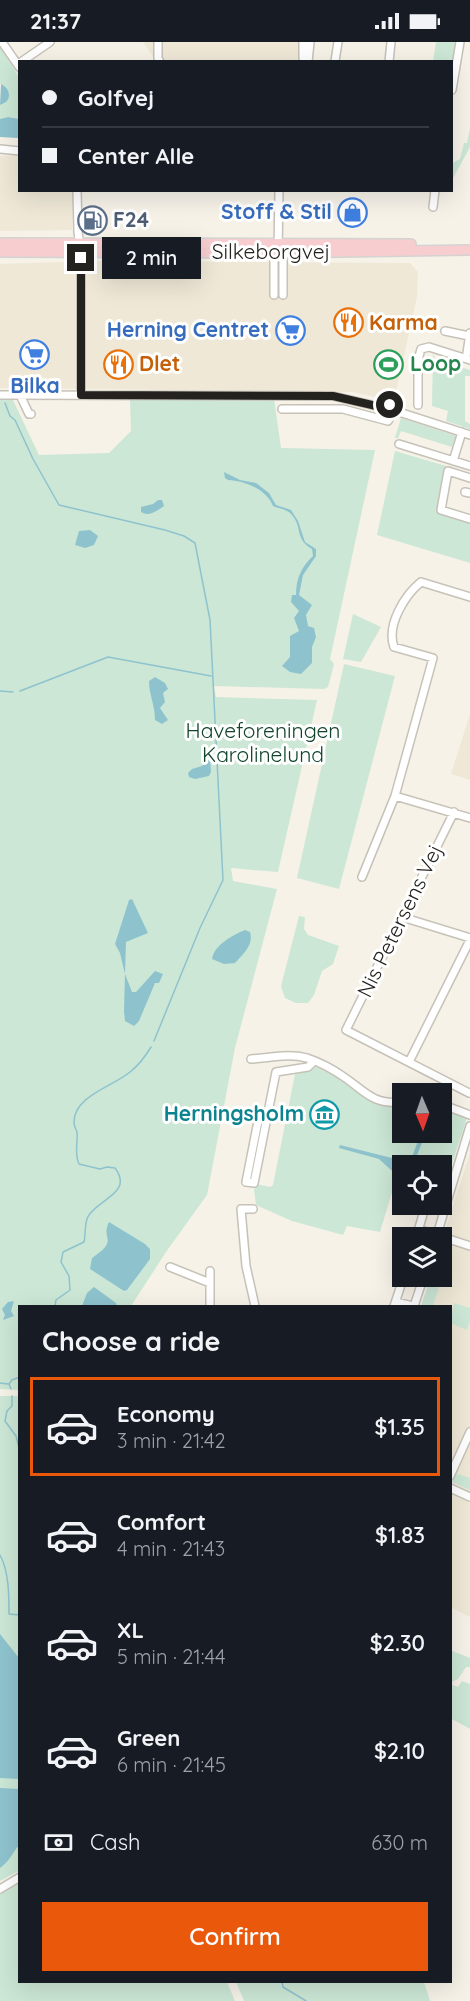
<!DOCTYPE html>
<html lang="en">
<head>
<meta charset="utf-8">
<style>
  :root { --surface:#171b24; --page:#20242c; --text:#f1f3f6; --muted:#9ea1a6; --line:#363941; --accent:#ea580c }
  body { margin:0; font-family:Quicksand,sans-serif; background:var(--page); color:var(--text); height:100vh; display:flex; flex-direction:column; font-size:22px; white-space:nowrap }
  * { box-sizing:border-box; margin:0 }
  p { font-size:20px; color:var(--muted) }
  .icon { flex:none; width:33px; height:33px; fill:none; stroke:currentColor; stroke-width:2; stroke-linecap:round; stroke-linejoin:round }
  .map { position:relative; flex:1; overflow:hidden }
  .sheet { position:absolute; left:18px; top:1263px; width:434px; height:678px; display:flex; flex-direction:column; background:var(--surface); border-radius:0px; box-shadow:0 6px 24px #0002 }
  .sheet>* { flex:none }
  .top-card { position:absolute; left:18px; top:18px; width:435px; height:132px; border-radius:0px; box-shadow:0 6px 24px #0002; display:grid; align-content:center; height:132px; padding:0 24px; background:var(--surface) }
  .needle { width:39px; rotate:178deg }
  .fabs { position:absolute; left:392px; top:1041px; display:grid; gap:12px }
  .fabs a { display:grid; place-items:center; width:60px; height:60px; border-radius:0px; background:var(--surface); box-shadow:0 6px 24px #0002; font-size:30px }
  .end { position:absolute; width:27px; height:27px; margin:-14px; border:8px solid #23221e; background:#fff; box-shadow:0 0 0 3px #fff }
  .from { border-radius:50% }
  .bubble { position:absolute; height:42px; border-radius:0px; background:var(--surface); box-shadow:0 6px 24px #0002; font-size:20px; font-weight:600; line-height:42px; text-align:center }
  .top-card b { display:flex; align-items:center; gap:21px; height:57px; font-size:22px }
  .top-card b+b { border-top:2px solid var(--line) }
  .top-card i { width:15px; height:15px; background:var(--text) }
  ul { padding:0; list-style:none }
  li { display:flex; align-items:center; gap:18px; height:99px; margin:0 12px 9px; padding:0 12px; border:3px solid transparent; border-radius:0px }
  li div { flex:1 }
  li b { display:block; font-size:22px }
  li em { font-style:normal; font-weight:600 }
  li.on { border-color:var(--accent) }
  li>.icon { width:54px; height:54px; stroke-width:1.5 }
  h2 { padding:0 24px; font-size:27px; line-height:72px }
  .pay { display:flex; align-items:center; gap:15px; height:66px; padding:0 24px; font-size:22px }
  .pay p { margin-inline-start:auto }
  .primary-button { display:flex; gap:12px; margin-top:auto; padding:12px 24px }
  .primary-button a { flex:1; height:69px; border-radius:0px; background:var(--accent); color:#fff; font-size:24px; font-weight:600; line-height:69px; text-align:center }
  .status { display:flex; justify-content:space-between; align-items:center; height:42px; padding:0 30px; background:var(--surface); direction:ltr }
  .status svg { height:16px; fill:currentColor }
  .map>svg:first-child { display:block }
  .built { fill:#efe8d7 }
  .green { fill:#cce7d6 }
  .water { fill:#8ec3ce }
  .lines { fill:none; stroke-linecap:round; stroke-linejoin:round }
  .stream { stroke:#8ec3ce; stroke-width:1.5 }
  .minor-casing { stroke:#c6c2b8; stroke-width:10 }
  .major-casing { stroke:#d3d3d2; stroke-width:12 }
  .minor { stroke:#fff; stroke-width:7 }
  .major { stroke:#f8cdd0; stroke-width:9 }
  .route { stroke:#23221e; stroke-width:8 }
  .labels { text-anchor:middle; stroke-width:6; stroke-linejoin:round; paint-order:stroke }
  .shop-label { font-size:21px; font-weight:bold; fill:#366cbe; stroke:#fff; text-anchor:end }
  .service-label { font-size:21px; font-weight:bold; fill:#4e5e75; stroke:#fff; text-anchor:start }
  .street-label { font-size:21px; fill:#23221e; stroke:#fff }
  .food-label { font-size:21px; font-weight:bold; fill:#c56008; stroke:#fff; text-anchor:start }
  .leisure-label { font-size:21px; font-weight:bold; fill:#27864d; stroke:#fff; text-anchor:start }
  .park-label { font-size:21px; fill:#11442b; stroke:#fff }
  .culture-label { font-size:21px; font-weight:bold; fill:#0d838f; stroke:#fff; text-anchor:end }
</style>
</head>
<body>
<div class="status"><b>21:37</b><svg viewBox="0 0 49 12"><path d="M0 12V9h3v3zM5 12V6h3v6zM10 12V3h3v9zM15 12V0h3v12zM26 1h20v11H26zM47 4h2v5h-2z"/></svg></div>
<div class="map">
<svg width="470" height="1959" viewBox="0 0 470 1959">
  <rect width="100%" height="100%" fill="#f6f2e8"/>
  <path class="built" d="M143 0H314L311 20 156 19Z
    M19 113 20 148 73 149 72 188 0 189V114Z
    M95 219 410 221 418 230 417 255 394 359 352 350 0 346V222Z
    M470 672V738L451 732Z
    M470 1111V1575L450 1565V1264H421L431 1235 441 1234V1201Z"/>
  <path class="green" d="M436 0H456L452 25V20L433 19Z
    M0 4 19 35V77L8 75 0 77V63L8 58 4 43 0 42Z
    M470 86V105L452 138V121L460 117 464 101H467Z
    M433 312 435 317 470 328V334H465V379L470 382V387L446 379 448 369 432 364Z
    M130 357H274L281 406 375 408 330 617 334 622 328 645 324 647 214 644 216 655 317 658 278 830 231 826 233 839 277 847 235 1006 207 1153 166 1210 131 1264H20L19 1348 0 1347V358H13L39 413 109 411 131 389Z
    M401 376 456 394 452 405 401 389 398 396H395Z
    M395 409 446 424 439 469 470 478V521L377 493Z
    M353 572 381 585 361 620 343 617Z
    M344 622 395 634 339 847 297 836Z
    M299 874 305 875 304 887 308 893 339 904 333 922 322 929 314 953 308 961H296L285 956 281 944Z
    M316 1025C326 1030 337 1034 346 1041 367 1055 374 1066 402 1063V1090H441V1066L467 1076 441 1155V1124H402V1149L393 1147 380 1190 347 1184 343 1193 292 1179 256 1163 254 1148 256 1142 270 1145 273 1143 295 1032 308 1029Z
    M441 1201 451 1203V1212H447L445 1219 447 1220 433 1264H421L431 1235 441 1234Z
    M454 1261 470 1266V1279L467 1288 450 1281V1270H452Z
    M0 1354H20V1828L0 1839Z
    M455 1431 470 1436V1448L452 1440Z
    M450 1608 470 1616V1625H466L458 1637 450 1641Z
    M462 1639 470 1642V1687L450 1676V1642L458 1645Z
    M19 1841 20 1940H227L235 1959H0V1852Z
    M236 1940H424L430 1959H244Z"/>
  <path class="water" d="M1 42C8 45 12 54 6 60L0 63Z
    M8 75 19 77V95L17 96 0 95V77Z
    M224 430 240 438 256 441 269 451 276 463 291 468 298 479 305 500 316 507V514L303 533 299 553 312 563 306 573 308 584 314 586 316 595 312 605V621L301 632 290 630 282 624 290 615V594L299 589 294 576 299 569 291 560 292 553H296C296 537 301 525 313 514L312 507C294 496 303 486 292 473 287 467 280 467 273 464 266 447 245 439 228 438L225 436Z
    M158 458H162L164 464C157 469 149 475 141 470V465L153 462Z
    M90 488 98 494 94 503 85 506 75 503 79 489Z
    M155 635 165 641 168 647 163 651 165 660 160 666 168 678 162 682 155 678C155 663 149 653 149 639Z
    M210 717 211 730 209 734 195 737 189 735 188 731 192 727 202 724 206 718Z
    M132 857 148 891 126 900 125 932 132 950H136L155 929 163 932 159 941H155L139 979 134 984 125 979 124 969 125 932 120 911 115 902 129 858Z
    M245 888 250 890C254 903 243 912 235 921L224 922 212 917C214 903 233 893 245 888Z
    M421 1091H431H426L413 1123H409Z
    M340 1103 392 1116V1123L402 1133V1138L379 1117 339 1106Z
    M109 1180 145 1202 150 1207V1217L127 1248 124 1249 90 1227 92 1216C120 1197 100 1198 109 1180Z
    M94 1245 116 1261 117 1264H82L87 1251Z
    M14 1259 11 1269 14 1274 3 1278 5 1273 2 1267 8 1260Z
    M0 1592 19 1616V1737L0 1736Z
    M0 1746 19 1747 20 1802C12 1811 10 1819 0 1826Z"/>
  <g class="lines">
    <path class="stream" d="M5 361 10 374 15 378 33 417 59 463 165 488 184 494 195 501 210 578 223 838 200 886 154 999
      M0 649 13 650
      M20 649 108 615 211 634
      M55 1264 56 1258 70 1248 69 1234 61 1220 63 1210 84 1200C86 1192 84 1179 89 1173 101 1156 133 1150 115 1126L107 1125 100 1127 79 1122C74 1111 78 1102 77 1090 76 1087 74 1084 74 1081 73 1054 114 1044 130 1030 139 1023 145 1015 151 1005
      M0 1341 8 1342
      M11 1347 9 1342 12 1338 20 1335
      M12 1354V1364L7 1369 5 1379 16 1394 20 1410
      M0 1513C9 1529 9 1554 9 1572L20 1573
      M282 1940 283 1945 306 1959"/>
    <defs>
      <path id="minor" d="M2 0 20 26
        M158 0V16L160 20
        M303 0V16L307 20
        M335 19 338 0
        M21 20 50 0
        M308 20 310 0
        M389 20 391 0
        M452 48 460 0
        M0 107 20 109
        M77 148 78 190 81 210V353
        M433 165 435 148
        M278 211 283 219V253
        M274 253V219L278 211 279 148
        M445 289 469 294
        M467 311 470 291
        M0 353 333 354 385 366 390 363
        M20 353 29 372H31
        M418 363V318L421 307 429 305 470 318
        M282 367H343L388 379 392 372 399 370 470 393
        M399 402 470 424
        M453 419 462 390
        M470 436 448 429 441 468 470 477
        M465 450 470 451
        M395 754 470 776
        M454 770 346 988 469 1051
        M362 835 395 754 433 616 394 605C386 583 405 553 421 540L470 555
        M402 875 470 896
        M251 1017C270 1016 288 1011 307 1016 319 1020 334 1028 344 1035 366 1050 373 1063 402 1060
        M409 1020 470 898
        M441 1062 470 1073
        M268 1071 260 1069 246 1140 254 1141 276 1030 308 1025 314 1019
        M253 1167H241L246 1224 255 1264
        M418 1187 470 1204
        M416 1196 426 1162
        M436 1196 470 1084
        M170 1225 210 1241
        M396 1260 413 1264
        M210 1264V1229
        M394 1264 404 1234
        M414 1264 424 1234
        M450 1434 470 1390
        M450 1446 470 1455
        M0 1847 20 1835"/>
      <path id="major" d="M0 201 411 202
        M0 210 278 211 470 208"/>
    </defs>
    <use href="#minor" class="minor-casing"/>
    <use href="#major" class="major-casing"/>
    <use href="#minor" class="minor"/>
    <use href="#major" class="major"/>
  </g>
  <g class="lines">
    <path class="route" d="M81 216V353L333 354 385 366 390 363"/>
  </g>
  <defs>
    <symbol id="shop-ring" viewBox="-11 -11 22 22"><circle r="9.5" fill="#fff" stroke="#3f7fe0" stroke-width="1.5"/><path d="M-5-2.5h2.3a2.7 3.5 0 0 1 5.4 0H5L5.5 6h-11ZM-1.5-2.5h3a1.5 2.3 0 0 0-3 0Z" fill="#3f7fe0"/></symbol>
    <symbol id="fuel-ring" viewBox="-11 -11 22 22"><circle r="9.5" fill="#fff" stroke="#5c6f8a" stroke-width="1.5"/><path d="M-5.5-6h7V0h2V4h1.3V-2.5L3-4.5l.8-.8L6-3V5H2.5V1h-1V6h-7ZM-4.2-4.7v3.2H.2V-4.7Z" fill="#5c6f8a"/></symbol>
    <symbol id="restaurant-ring" viewBox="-11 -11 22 22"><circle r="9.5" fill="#fff" stroke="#e8710a" stroke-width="1.5"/><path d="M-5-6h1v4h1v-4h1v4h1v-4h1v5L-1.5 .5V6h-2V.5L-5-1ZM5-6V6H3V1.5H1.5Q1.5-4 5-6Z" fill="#e8710a"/></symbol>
    <symbol id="supermarket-ring" viewBox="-11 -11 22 22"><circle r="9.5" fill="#fff" stroke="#3f7fe0" stroke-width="1.5"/><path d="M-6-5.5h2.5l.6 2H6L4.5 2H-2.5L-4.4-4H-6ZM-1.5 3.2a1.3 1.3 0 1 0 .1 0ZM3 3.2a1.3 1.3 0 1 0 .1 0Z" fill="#3f7fe0"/></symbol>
    <symbol id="stadium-ring" viewBox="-11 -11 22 22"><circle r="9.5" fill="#fff" stroke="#2e9e5b" stroke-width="1.5"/><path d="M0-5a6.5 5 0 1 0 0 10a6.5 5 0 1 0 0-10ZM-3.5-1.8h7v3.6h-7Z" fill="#2e9e5b"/></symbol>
    <symbol id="museum-ring" viewBox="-11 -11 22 22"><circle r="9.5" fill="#fff" stroke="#0f9aa8" stroke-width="1.5"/><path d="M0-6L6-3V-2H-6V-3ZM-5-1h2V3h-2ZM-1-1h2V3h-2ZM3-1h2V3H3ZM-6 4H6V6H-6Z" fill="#0f9aa8"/></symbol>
  </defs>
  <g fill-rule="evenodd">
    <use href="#shop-ring" x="336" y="154" width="33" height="33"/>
    <use href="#fuel-ring" x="76" y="162" width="33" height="33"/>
    <use href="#restaurant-ring" x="332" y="264" width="33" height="33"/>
    <use href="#supermarket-ring" x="274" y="272" width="33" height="33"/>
    <use href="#supermarket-ring" x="18" y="296" width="33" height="33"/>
    <use href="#restaurant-ring" x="102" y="306" width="33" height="33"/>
    <use href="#stadium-ring" x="372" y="306" width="33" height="33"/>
    <use href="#museum-ring" x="308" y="1056" width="33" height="33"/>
  </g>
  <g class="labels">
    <g class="shop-label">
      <text x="332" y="177">Stoff &amp; Stil</text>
      <text x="269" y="295">Herning Centret</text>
      <text x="35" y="351" text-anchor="middle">Bilka</text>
    </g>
    <g class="service-label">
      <text x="113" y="185">F24</text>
    </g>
    <g class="street-label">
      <text x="271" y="217">Silkeborgvej</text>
      <text transform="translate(400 879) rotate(-64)" y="7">Nis Petersens Vej</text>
    </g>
    <g class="food-label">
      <text x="369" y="288">Karma</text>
      <text x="139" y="329">Dlet</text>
    </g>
    <g class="leisure-label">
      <text x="410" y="329">Loop</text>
    </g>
    <g class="park-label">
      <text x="263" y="696">Haveforeningen<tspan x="263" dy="24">Karolinelund</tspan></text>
    </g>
    <g class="culture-label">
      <text x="304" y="1079">Herningsholm</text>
    </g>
  </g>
</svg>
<div class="fabs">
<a><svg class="needle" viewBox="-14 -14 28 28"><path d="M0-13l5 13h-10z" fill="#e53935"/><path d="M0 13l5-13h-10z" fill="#9ea1a6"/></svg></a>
<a><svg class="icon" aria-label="locate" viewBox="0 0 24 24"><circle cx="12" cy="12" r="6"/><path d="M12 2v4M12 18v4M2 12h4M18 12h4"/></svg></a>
<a><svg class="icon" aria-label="layers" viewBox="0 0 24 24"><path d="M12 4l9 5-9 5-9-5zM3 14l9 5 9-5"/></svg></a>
</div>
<i class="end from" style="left:390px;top:363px"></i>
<i class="end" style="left:81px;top:216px"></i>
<div class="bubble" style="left:102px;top:195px;width:99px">2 min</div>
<div class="top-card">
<b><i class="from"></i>Golfvej</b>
<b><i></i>Center Alle</b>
</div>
<section class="sheet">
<h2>Choose a ride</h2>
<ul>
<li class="on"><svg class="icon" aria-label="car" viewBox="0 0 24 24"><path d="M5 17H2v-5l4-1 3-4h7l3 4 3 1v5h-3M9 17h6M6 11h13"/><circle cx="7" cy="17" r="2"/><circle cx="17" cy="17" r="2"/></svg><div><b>Economy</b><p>3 min · 21:42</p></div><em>$1.35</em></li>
<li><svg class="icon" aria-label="car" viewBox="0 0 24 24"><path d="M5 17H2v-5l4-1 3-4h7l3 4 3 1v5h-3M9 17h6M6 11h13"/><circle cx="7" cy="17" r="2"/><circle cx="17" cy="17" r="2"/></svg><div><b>Comfort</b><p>4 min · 21:43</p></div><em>$1.83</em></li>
<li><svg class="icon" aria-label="car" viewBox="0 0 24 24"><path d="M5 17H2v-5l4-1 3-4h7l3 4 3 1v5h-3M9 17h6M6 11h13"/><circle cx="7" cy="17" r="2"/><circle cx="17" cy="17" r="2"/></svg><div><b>XL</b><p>5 min · 21:44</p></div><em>$2.30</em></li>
<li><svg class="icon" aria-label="car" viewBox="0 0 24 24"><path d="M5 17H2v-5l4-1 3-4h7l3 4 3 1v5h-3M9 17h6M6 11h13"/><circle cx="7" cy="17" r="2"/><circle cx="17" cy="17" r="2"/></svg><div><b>Green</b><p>6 min · 21:45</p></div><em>$2.10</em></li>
</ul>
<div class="pay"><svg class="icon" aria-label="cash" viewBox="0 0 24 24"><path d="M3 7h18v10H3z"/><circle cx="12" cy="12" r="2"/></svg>Cash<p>630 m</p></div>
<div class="primary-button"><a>Confirm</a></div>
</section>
</div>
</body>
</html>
